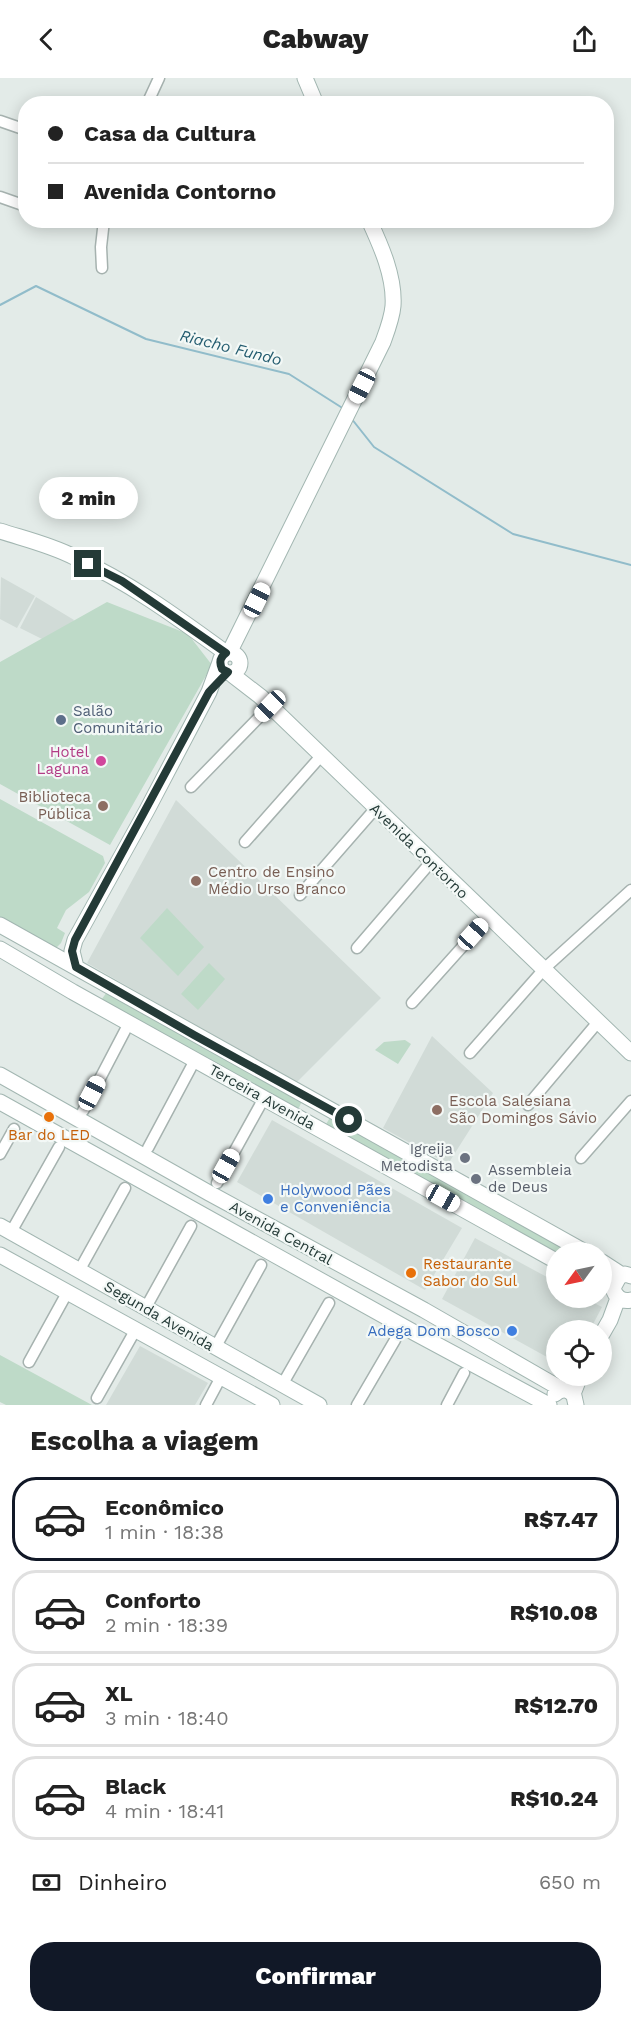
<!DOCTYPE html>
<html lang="pt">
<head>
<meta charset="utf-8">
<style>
  :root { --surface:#fff; --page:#f6f6f6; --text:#222; --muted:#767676; --line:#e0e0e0; --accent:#111827 }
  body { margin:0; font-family:"Work Sans",sans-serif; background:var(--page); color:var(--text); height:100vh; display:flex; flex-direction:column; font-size:22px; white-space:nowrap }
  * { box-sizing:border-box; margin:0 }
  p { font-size:20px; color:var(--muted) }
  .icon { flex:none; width:33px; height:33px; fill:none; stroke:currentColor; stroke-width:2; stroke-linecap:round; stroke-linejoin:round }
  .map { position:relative; height:1327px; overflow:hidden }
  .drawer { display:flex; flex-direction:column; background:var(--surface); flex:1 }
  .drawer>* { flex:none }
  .hud { position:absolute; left:18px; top:18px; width:596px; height:132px; border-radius:24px; box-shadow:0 3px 15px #0003; display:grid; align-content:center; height:132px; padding:0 30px; background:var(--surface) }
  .needle { width:39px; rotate:237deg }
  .fabs { position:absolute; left:546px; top:1164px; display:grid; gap:12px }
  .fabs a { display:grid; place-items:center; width:66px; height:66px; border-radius:50%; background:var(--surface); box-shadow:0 3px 15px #0003; font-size:30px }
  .end { position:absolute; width:27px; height:27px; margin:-14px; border:8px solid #243a37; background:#fff; box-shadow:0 0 0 3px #fff }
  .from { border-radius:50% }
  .bubble { position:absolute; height:42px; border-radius:21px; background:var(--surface); box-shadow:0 3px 15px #0003; font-size:20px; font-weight:800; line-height:42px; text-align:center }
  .car { position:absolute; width:18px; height:36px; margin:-18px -9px; border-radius:8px; box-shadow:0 0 4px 2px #0007; background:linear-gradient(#fff 24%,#345 0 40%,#fff 0 76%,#345 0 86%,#fff 0) }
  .hud b { display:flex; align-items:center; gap:21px; height:57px; font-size:22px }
  .hud b+b { border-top:2px solid var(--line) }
  .hud i { width:15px; height:15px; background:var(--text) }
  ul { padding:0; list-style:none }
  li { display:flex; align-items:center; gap:18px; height:84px; margin:0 12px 9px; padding:0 18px; border:3px solid var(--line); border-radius:24px }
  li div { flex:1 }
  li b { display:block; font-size:22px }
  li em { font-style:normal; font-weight:800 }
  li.current { border-color:var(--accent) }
  li>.icon { width:54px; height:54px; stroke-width:1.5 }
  h2 { padding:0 30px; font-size:27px; line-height:72px }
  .pay { display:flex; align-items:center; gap:15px; height:66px; padding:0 30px; font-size:22px }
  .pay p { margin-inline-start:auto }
  .primary-button { display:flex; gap:12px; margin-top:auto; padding:12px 30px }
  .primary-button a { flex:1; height:69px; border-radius:24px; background:var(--accent); color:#fff; font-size:24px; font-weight:800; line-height:69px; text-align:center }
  header { display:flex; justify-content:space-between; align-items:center; height:78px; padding:0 30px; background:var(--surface); font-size:27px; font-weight:800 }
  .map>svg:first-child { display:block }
  .built { fill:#d1dbd7 }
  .green { fill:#bedac8 }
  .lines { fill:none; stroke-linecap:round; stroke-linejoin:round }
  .stream { stroke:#91bcca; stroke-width:2 }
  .street-casing { stroke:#a6b2af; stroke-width:13 }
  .secondary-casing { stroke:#a2b6b1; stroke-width:17 }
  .street { stroke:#fff; stroke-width:10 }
  .secondary { stroke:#fff; stroke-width:15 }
  .route { stroke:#243a37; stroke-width:8 }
  .service-dot { fill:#5c6f8a; stroke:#f3f8f6; stroke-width:2 }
  .hotel-dot { fill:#d1479c; stroke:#f3f8f6; stroke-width:2 }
  .education-dot { fill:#8d6e63; stroke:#f3f8f6; stroke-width:2 }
  .food-dot { fill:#e8710a; stroke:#f3f8f6; stroke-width:2 }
  .worship-dot { fill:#6b7280; stroke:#f3f8f6; stroke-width:2 }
  .shop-dot { fill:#3f7fe0; stroke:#f3f8f6; stroke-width:2 }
  .labels { text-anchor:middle; stroke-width:4.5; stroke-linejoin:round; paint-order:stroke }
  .service-label { font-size:15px; fill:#4e5e75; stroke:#f3f8f6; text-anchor:start }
  .hotel-label { font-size:15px; fill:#b23c85; stroke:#f3f8f6; text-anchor:end }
  .education-label { font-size:15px; fill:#785e54; stroke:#f3f8f6; text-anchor:start }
  .street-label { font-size:15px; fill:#243a37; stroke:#f3f8f6 }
  .food-label { font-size:15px; fill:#c56008; stroke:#f3f8f6 }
  .worship-label { font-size:15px; fill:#5b616d; stroke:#f3f8f6; text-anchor:end }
  .shop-label { font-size:15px; fill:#366cbe; stroke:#f3f8f6; text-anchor:start }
  .water-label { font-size:16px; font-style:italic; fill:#255d70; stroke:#f3f8f6 }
</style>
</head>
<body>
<header><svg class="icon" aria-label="back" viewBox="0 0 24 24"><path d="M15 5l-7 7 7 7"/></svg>Cabway<svg class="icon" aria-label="share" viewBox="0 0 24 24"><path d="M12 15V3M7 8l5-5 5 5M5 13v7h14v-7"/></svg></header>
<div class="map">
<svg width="631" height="1327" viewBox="0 0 631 1327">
  <rect width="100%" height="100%" fill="#e3ebe8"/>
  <path class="built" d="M1 499 35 518 17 550 0 541Z
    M36 519 74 542 60 570 20 550Z
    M176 722 381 920 296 1005 87 885Z
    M432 958 493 1015 448 1086 383 1050Z
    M272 1042 462 1150 425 1212 237 1104Z
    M475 1160 556 1204V1220H584L602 1229 590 1252H556V1284L442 1221Z
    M140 1268 208 1305 195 1327H106Z"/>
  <path class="green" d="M107 524 188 556 212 587 110 767 0 706V584Z
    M0 721 103 778 105 785 89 814 66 832 57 850 65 855 61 865 56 870 0 843Z
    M167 830 204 869 178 898 140 860Z
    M209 885 225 901 198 932 181 916Z
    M107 914 303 1020 297 1035 99 925Z
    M405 962 411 966 398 986 375 972 384 964Z
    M331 1038 574 1174H556V1181L323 1051Z
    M0 1277 92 1327H6L0 1324Z"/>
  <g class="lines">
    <path class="stream" d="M0 227 36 208 146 261 289 296 344 331
      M351 340 374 369 513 456 631 487"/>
    <defs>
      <path id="street" d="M147 26 159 0
        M0 43 26 52
        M0 119 20 126
        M102 190 101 169 104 142
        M191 709 270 628
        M245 764 321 678
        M300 817 375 731
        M357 870 431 784
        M412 925 489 839
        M470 975 545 890 631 812
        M528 1027 598 944
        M83 1033 129 945
        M148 1070 195 982
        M0 1076 14 1051
        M581 1080 631 1023
        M217 1105 264 1020
        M11 1154 59 1069
        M79 1193 125 1110
        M145 1231 191 1148
        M215 1270 261 1187
        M29 1284 67 1215
        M282 1307 329 1225
        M97 1320 136 1251
        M206 1327 221 1299
        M357 1327 395 1262
        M447 1327 464 1295"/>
      <path id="secondary" d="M305 0 316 26
        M0 453C25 461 51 467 74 479 129 504 178 540 226 575
        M229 575 383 264C387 253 392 240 393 228 395 199 381 168 369 142
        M220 585a10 10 0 1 1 20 0a10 10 0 1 1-20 0Z
        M230 595 261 619 631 975
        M0 847 585 1174
        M0 871 73 914 556 1183
        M76 889 72 873 75 862 147 732 209 614 220 584
        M0 997 209 1115 424 1232 563 1312
        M0 1024 415 1255 549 1327
        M0 1148 319 1327
        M0 1177 272 1327
        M602 1184 622 1197
        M631 1198 625 1196 619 1199 613 1210C615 1219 622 1224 631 1222
        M602 1256 610 1242 618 1220
        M555 1316C562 1310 569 1311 574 1318L576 1327
        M573 1316 580 1298"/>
    </defs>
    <use href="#street" class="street-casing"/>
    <use href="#secondary" class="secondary-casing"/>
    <use href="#street" class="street"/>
    <use href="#secondary" class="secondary"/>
  </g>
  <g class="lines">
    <path class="route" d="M88 486 122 503 226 575C220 579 219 584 222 591L228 594 209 614 75 862 72 873 76 889 194 957 349 1042"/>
  </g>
  <circle class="service-dot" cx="61" cy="642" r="6"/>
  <circle class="hotel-dot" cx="101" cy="683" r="6"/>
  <g class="education-dot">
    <circle cx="103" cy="728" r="6"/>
    <circle cx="196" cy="803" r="6"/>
    <circle cx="437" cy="1032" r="6"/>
  </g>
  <g class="food-dot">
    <circle cx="49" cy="1039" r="6"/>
    <circle cx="411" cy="1195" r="6"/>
  </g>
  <g class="worship-dot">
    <circle cx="465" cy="1080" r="6"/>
    <circle cx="476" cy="1101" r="6"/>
  </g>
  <g class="shop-dot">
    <circle cx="268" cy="1121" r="6"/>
    <circle cx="512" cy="1253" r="6"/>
  </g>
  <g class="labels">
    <g class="service-label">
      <text x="73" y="638">Salão<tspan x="73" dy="17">Comunitário</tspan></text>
    </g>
    <g class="hotel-label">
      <text x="89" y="679">Hotel<tspan x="89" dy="17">Laguna</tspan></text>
    </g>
    <g class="education-label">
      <text x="91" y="724" text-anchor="end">Biblioteca<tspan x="91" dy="17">Pública</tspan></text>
      <text x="208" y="799">Centro de Ensino<tspan x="208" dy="17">Médio Urso Branco</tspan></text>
      <text x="449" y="1028">Escola Salesiana<tspan x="449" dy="17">São Domingos Sávio</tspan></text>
    </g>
    <g class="street-label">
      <text transform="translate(419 773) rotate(44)" y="5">Avenida Contorno</text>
      <text transform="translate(262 1019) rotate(29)" y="5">Terceira Avenida</text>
      <text transform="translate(281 1155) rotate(29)" y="5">Avenida Central</text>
      <text transform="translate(159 1238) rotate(30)" y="5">Segunda Avenida</text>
    </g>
    <g class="food-label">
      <text x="49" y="1062">Bar do LED</text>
      <text x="423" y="1191" text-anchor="start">Restaurante<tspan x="423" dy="17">Sabor do Sul</tspan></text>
    </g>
    <g class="worship-label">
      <text x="453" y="1076">Igreija<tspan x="453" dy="17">Metodista</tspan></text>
      <text x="488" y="1097" text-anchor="start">Assembleia<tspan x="488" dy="17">de Deus</tspan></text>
    </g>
    <g class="shop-label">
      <text x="280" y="1117">Holywood Pães<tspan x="280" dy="17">e Conveniência</tspan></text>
      <text x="500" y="1258" text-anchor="end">Adega Dom Bosco</text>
    </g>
    <g class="water-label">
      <text transform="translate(231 269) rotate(14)" y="6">Riacho Fundo</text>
    </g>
  </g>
</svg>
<div class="fabs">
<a><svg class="needle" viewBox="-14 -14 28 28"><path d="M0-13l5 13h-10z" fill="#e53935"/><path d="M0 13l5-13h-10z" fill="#767676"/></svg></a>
<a><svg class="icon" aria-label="locate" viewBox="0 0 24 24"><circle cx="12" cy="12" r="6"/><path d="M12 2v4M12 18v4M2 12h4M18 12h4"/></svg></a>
</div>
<i class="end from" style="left:349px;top:1042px"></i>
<i class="end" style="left:88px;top:486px"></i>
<div class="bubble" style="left:39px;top:399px;width:99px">2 min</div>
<i class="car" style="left:362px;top:308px;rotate:207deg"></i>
<i class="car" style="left:257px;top:522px;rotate:26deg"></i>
<i class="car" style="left:270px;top:628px;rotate:224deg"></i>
<i class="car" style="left:473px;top:856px;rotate:42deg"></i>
<i class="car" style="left:92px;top:1015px;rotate:28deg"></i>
<i class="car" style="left:226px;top:1088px;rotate:29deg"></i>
<i class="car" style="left:443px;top:1120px;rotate:119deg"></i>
<div class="hud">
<b><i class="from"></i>Casa da Cultura</b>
<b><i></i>Avenida Contorno</b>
</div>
</div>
<section class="drawer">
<h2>Escolha a viagem</h2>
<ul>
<li class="current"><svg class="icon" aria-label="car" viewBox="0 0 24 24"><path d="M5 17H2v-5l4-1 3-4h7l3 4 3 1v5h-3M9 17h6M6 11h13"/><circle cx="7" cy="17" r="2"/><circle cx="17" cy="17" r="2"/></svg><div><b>Econômico</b><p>1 min · 18:38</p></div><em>R$7.47</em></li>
<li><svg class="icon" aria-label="car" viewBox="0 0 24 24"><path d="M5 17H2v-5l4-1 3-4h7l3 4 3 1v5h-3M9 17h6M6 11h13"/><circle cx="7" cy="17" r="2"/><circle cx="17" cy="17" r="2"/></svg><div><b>Conforto</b><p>2 min · 18:39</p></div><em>R$10.08</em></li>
<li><svg class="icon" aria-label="car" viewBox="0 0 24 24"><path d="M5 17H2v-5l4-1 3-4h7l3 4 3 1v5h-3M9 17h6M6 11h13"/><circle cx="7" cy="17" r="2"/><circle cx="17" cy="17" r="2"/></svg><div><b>XL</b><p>3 min · 18:40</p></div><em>R$12.70</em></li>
<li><svg class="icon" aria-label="car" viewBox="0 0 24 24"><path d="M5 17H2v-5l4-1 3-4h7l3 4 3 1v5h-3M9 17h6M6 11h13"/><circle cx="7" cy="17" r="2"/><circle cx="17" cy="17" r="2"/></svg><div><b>Black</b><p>4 min · 18:41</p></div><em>R$10.24</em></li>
</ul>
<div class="pay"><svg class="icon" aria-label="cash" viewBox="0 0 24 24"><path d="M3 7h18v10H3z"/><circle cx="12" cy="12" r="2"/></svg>Dinheiro<p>650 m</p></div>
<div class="primary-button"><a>Confirmar</a></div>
</section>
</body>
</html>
